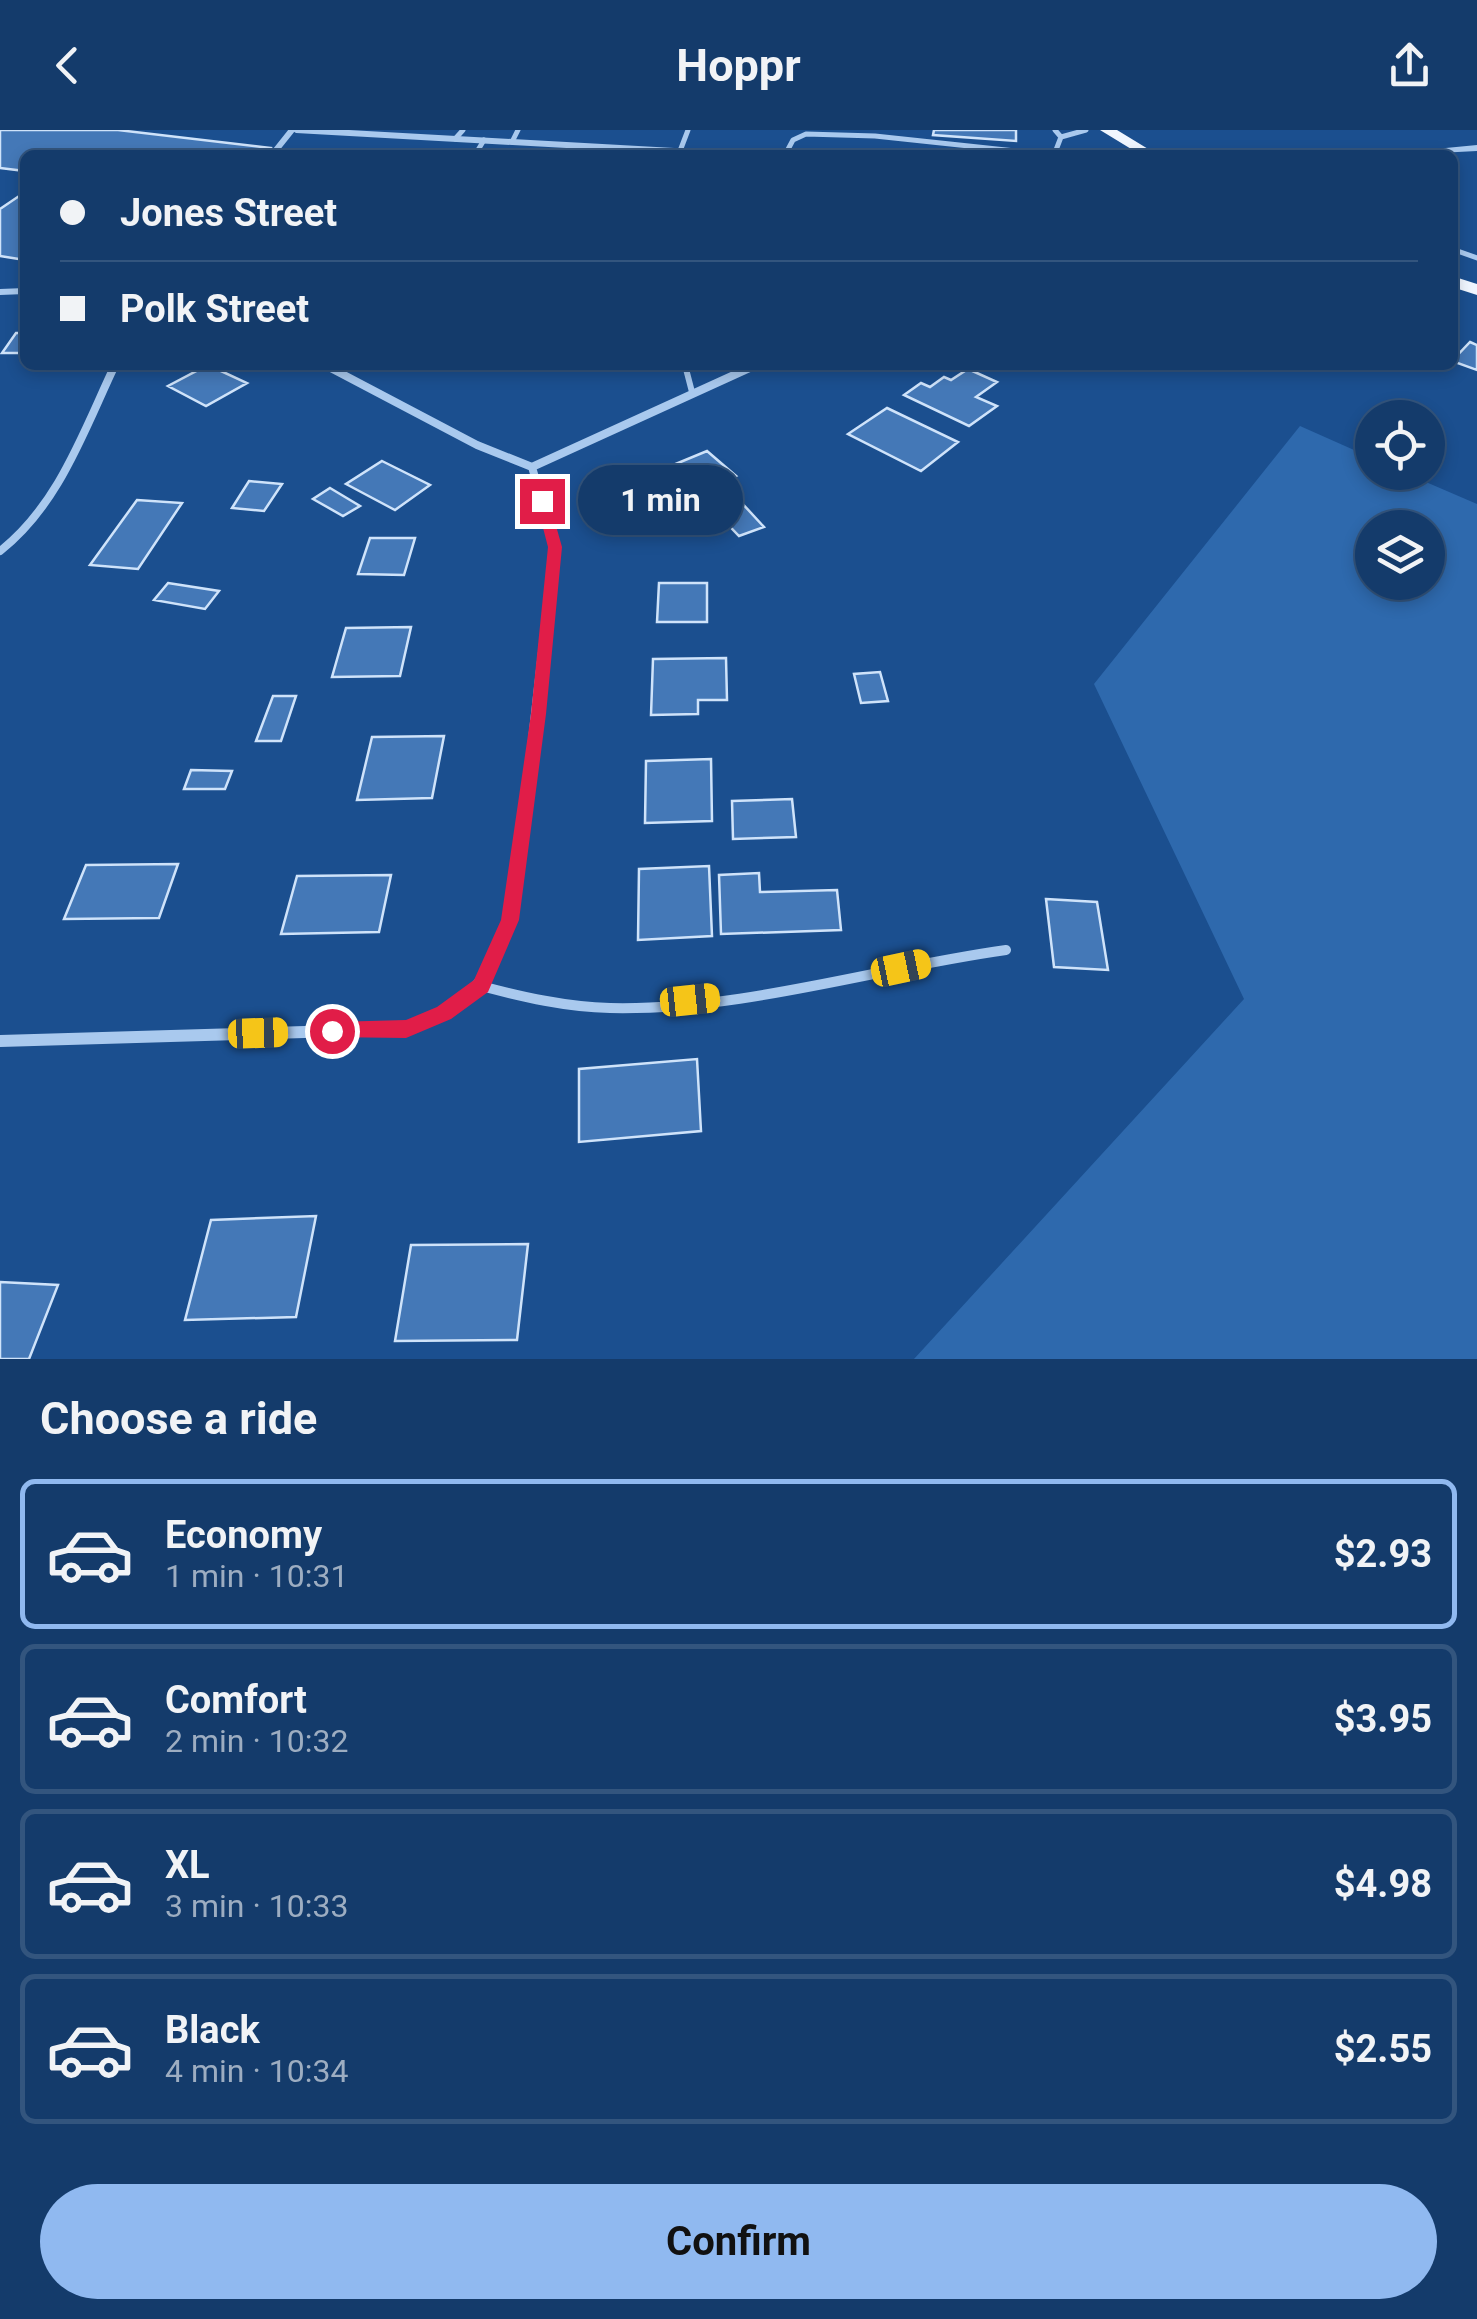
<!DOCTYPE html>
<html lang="en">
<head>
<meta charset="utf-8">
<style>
  :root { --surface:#143b6b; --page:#214673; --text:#f1f3f6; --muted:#9dadc1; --line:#33557e; --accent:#90b9f0 }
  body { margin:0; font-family:Roboto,sans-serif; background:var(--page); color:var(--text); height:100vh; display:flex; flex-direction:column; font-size:38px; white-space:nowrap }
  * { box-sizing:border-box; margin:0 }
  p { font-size:32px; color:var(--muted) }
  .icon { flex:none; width:55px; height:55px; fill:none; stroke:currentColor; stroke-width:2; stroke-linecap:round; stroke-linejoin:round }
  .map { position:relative; height:1229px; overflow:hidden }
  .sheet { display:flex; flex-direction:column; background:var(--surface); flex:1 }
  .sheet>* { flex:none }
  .banner { position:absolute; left:20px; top:20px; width:1438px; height:220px; border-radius:15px; box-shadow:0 5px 15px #0003,0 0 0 2px var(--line); display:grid; align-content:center; height:220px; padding:0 40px; background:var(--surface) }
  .buttons { position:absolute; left:1355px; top:270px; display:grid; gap:20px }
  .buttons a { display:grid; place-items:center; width:90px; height:90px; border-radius:50%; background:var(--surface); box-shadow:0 5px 15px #0003,0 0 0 2px var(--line); font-size:50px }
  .end { position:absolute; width:45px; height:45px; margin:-22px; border:12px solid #e11d48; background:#fff; box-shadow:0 0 0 5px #fff }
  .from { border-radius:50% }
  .bubble { position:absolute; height:70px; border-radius:35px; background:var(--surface); box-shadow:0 5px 15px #0003,0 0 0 2px var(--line); font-size:32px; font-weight:700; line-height:70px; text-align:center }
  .car { position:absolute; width:30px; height:60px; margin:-30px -15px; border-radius:12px; box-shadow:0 0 8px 2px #0007; background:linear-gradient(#f5c518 24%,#345 0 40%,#f5c518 0 76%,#345 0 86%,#f5c518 0) }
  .banner b { display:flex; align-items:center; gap:35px; height:95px; font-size:38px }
  .banner b+b { border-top:2px solid var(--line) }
  .banner i { width:25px; height:25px; background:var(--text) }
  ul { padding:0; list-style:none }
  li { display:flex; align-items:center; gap:30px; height:150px; margin:0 20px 15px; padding:0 20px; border:5px solid var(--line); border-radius:15px }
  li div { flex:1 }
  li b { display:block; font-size:38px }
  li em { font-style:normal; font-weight:700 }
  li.active { border-color:var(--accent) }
  li>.icon { width:90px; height:90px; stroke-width:1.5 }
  h2 { padding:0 40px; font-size:45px; line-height:120px }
  .action { display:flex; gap:20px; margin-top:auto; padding:20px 40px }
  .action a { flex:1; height:115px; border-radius:60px; background:var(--accent); color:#111; font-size:40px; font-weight:700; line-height:115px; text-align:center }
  header { display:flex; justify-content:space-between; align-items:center; height:130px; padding:0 40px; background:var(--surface); font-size:45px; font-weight:700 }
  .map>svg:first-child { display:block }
  .green { fill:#2e69ad; fill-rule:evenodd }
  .building { fill:#4478b7; stroke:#cfe3fa; stroke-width:2.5 }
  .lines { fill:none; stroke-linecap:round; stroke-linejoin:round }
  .service-far2 { stroke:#a9c9ee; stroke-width:5 }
  .service-far1 { stroke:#a9c9ee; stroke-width:6 }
  .service { stroke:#a9c9ee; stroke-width:10 }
  .minor-far3 { stroke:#a9c9ee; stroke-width:6 }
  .minor-far2 { stroke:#a9c9ee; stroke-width:8 }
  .minor-far1 { stroke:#a9c9ee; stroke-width:10 }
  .minor { stroke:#a9c9ee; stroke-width:12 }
  .tertiary { fill:#a9c9ee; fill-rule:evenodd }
  .primary { fill:#f0f6ff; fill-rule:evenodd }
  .route { fill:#e11d48 }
</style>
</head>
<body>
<header><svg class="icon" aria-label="back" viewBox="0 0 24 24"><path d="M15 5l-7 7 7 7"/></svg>Hoppr<svg class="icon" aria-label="share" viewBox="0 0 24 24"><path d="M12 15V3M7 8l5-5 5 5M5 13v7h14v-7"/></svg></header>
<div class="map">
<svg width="1477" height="1229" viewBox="0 0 1477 1229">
  <rect width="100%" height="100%" fill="#1b4f8f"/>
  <path class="green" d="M1300 296 1372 328V342L1405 343 1477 374V1229H914L1244 869 1094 554ZM1372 398H1428V452H1372Z"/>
  <path class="building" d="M0 0H118L270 18 262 25H25V41L0 38Z
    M934 0H1016V11L933 5Z
    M25 62V130L0 126V79Z
    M16 203H25V223H2Z
    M1470 212 1477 215V240L1452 231Z
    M208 235 247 253 206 276 168 256Z
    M968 239 997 252 976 267 997 276 969 296 904 265 921 253 930 257 944 247 951 250Z
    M887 278 958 312 921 341 848 304Z
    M707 321 736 346 710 357 717 363 666 385 632 352Z
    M382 331 430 355 395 380 346 354Z
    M249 351 282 354 264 381 232 378Z
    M330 358 360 376 343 386 313 369Z
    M137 370 182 373 138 439 90 435Z
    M740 371 764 397 739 406 715 381Z
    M370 408H415L404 445 358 444Z
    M168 453 219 461 205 479 154 470Z
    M659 453H707V492H657Z
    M411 497 400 546 332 547 346 498Z
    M726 528 727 570H698V584L651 585 653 529Z
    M880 542 888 571 861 573 854 544Z
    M273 566H296L281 611H256Z
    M444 606 432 668 357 670 372 607Z
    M711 629 712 691 645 693 646 631Z
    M191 640 232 641 225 659H184Z
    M792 669 796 707 733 709 732 671Z
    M178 734 159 788 64 789 86 735Z
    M709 736 712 806 638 810 639 739Z
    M759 743 760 762 837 760 841 800 721 804 719 745Z
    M391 745 379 802 281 804 297 746Z
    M1046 769 1097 772 1108 840 1054 837Z
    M697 929 701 1001 579 1012V939Z
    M316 1086 296 1187 185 1190 211 1090Z
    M528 1114 517 1210 395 1211 411 1115Z
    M0 1152 58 1155 29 1229H0Z"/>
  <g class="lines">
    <path class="service-far2" d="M1061 7 1086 0
      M455 9 463 0
      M512 12 518 0
      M680 21 688 0
      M475 25 484 10
      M785 25 793 10 806 4 875 6 1043 24 1056 20 1061 7 1055 0
      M1452 119 1477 128"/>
    <path class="service-far1" d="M685 235 692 262"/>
    <path class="service" d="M481 856C523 867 566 877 610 878 742 881 876 838 1006 820"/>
    <path class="minor-far3" d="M272 25 292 0
      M0 162 25 161"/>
    <path class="minor-far2" d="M325 235 477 315 532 337
      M0 421C59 375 84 300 115 235
      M549 471 555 417 532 337 756 235"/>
    <path class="minor-far1" d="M504 806 515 768 549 469"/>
    <path class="minor" d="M0 911 406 899C462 877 485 861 505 803"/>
    <path class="tertiary" d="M291 0H349L746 22 751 25H692L296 3Z
      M1477 15V21L1399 25 1404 22Z"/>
    <path class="primary" d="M1100 0H1117L1158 25H1141Z
      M1452 146 1477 154V165L1452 157Z"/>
  </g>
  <path class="route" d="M542 367 549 371 562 417 546 584 519 790 488 862 451 889 406 908 326 907V894L332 892 406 890 437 877 474 850 501 790 531 584 548 417 536 371Z"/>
</svg>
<div class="buttons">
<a><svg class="icon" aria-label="locate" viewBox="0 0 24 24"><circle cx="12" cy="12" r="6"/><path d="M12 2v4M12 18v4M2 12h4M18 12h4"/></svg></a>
<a><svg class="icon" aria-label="layers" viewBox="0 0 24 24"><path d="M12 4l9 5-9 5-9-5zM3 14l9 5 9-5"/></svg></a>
</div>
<i class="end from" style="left:332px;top:901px"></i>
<i class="end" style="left:542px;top:371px"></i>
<div class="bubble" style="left:578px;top:335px;width:165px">1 min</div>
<i class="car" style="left:901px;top:838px;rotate:78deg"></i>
<i class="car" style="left:690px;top:870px;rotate:84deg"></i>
<i class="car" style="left:258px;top:903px;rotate:88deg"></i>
<div class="banner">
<b><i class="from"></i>Jones Street</b>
<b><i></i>Polk Street</b>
</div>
</div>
<section class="sheet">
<h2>Choose a ride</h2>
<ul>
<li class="active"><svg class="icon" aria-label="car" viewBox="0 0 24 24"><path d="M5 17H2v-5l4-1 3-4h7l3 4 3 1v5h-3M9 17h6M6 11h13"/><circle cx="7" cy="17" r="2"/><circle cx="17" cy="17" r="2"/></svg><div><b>Economy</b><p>1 min · 10:31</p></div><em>$2.93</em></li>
<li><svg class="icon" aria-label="car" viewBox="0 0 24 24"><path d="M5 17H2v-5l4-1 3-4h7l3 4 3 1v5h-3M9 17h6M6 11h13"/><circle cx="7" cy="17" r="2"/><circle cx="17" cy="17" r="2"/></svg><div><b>Comfort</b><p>2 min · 10:32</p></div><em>$3.95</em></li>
<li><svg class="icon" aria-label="car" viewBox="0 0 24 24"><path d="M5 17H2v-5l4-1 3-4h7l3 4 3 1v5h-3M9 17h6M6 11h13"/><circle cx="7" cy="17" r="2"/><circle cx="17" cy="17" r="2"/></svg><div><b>XL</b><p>3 min · 10:33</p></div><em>$4.98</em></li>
<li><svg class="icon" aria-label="car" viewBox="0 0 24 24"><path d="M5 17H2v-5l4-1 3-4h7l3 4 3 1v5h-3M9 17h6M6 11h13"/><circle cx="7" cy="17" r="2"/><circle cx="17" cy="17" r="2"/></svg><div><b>Black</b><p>4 min · 10:34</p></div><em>$2.55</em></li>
</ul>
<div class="action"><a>Confirm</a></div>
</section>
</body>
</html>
